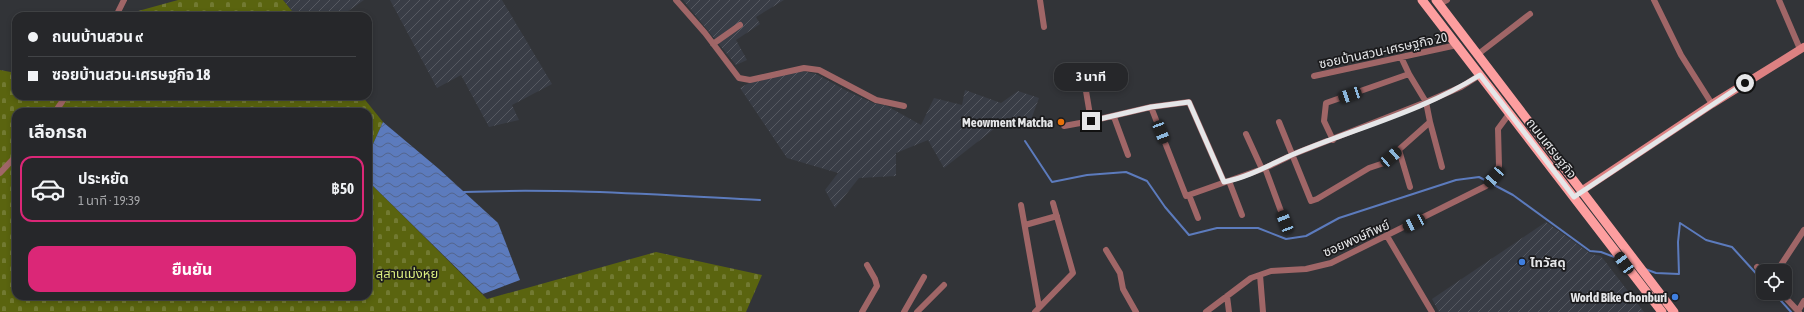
<!DOCTYPE html>
<html lang="th">
<head>
<meta charset="utf-8">
<style>
  :root { --surface:#26272a; --page:#323336; --text:#f1f3f6; --muted:#a4a5a8; --line:#424447; --accent:#db2777 }
  body { margin:0; font-family:"Asap Condensed","Noto Sans Thai",sans-serif; background:var(--page); color:var(--text); height:100vh; display:flex; flex-direction:column; font-size:15px; white-space:nowrap }
  * { box-sizing:border-box; margin:0 }
  p { font-size:13px; color:var(--muted) }
  .icon { flex:none; width:22px; height:22px; fill:none; stroke:currentColor; stroke-width:2; stroke-linecap:round; stroke-linejoin:round }
  .map { position:relative; flex:1; overflow:hidden }
  .sheet { position:absolute; left:12px; top:108px; width:360px; height:192px; display:flex; flex-direction:column; background:var(--surface); border-radius:12px; box-shadow:0 2px 6px #0003,0 0 0 1px var(--line) }
  .sheet>* { flex:none }
  .top-card { position:absolute; left:12px; top:12px; width:360px; height:88px; border-radius:12px; box-shadow:0 2px 6px #0003,0 0 0 1px var(--line); display:grid; align-content:center; height:88px; padding:0 16px; background:var(--surface) }
  .controls { position:absolute; left:1756px; top:264px; display:grid; gap:8px }
  .controls a { display:grid; place-items:center; width:36px; height:36px; border-radius:8px; background:var(--surface); box-shadow:0 2px 6px #0003,0 0 0 1px var(--line); font-size:20px }
  .end { position:absolute; width:18px; height:18px; margin:-9px; border:5px solid #e5e6e8; background:#111; box-shadow:0 0 0 2px #111 }
  .from { border-radius:50% }
  .bubble { position:absolute; height:28px; border-radius:12px; background:var(--surface); box-shadow:0 2px 6px #0003,0 0 0 1px var(--line); font-size:13px; font-weight:700; line-height:28px; text-align:center }
  .car { position:absolute; width:12px; height:24px; margin:-12px -6px; border-radius:5px; box-shadow:0 0 3px 1px #0007; background:linear-gradient(#222 24%,#8ab4d8 0 40%,#222 0 76%,#8ab4d8 0 86%,#222 0) }
  .top-card b { display:flex; align-items:center; gap:14px; height:38px; font-size:15px }
  .top-card b+b { border-top:1px solid var(--line) }
  .top-card i { width:10px; height:10px; background:var(--text) }
  ul { padding:0; list-style:none }
  li { display:flex; align-items:center; gap:12px; height:66px; margin:0 8px 6px; padding:0 8px; border:2px solid transparent; border-radius:12px }
  li div { flex:1 }
  li b { display:block; font-size:15px }
  li em { font-style:normal; font-weight:700 }
  li.active { border-color:var(--accent) }
  li>.icon { width:36px; height:36px; stroke-width:1.5 }
  h2 { padding:0 16px; font-size:18px; line-height:48px }
  .action { display:flex; gap:8px; margin-top:auto; padding:8px 16px }
  .action a { flex:1; height:46px; border-radius:12px; background:var(--accent); color:#fff; font-size:16px; font-weight:700; line-height:46px; text-align:center }
  .map>svg:first-child { display:block }
  .industrial { fill:url(#industrial-furrows) }
  .cemetery { fill:url(#cemetery-stones) }
  .water { fill:url(#water-waves) }
  .lines { fill:none; stroke-linecap:round; stroke-linejoin:round }
  .stream { stroke:#5c7bbd; stroke-width:2 }
  .street { stroke:#a06667; stroke-width:6 }
  .secondary { stroke:#dd8182; stroke-width:8 }
  .primary { stroke:#fd9e9f; stroke-width:9 }
  .route { stroke:#e5e6e8; stroke-width:5 }
  .food-dot { fill:#e8710a; stroke:#1b1b1d; stroke-width:1.5 }
  .shop-dot { fill:#3f7fe0; stroke:#1b1b1d; stroke-width:1.5 }
  .labels { text-anchor:middle; stroke-width:3.5; stroke-linejoin:round; paint-order:stroke }
  .street-label { font-size:13px; fill:#e5e6e8; stroke:#1b1b1d }
  .poi-label { font-size:13px; font-weight:bold; fill:#e5e6e8; stroke:#1b1b1d; text-anchor:end }
  .park-label { font-size:13px; fill:#daed7f; stroke:#1b1b1d }
</style>
</head>
<body>
<div class="map">
<svg width="1804" height="312" viewBox="0 0 1804 312">
  <defs>
    <pattern id="industrial-furrows" width="10" height="10" patternUnits="userSpaceOnUse"><rect width="10" height="10" fill="#393d46"/><path d="M-1 1l2-2M0 10L10 0M9 11l2-2" fill="none" stroke="#565961"/></pattern>
    <pattern id="cemetery-stones" width="16" height="16" patternUnits="userSpaceOnUse"><rect width="16" height="16" fill="#5a640f"/><path d="M2 7V4a2 2 0 0 1 4 0v3zM10 15v-3a2 2 0 0 1 4 0v3z" fill="#727a32"/></pattern>
    <pattern id="water-waves" width="16" height="10" patternUnits="userSpaceOnUse"><rect width="16" height="10" fill="#5c7bbd"/><path d="M0 5q4-4 8 0t8 0" fill="none" stroke="#53658d"/></pattern>
  </defs>
  <rect width="100%" height="100%" fill="#323438"/>
  <path class="industrial" d="M283 0H364L341 16H296Z
    M390 0H502L552 84 512 105 519 120 489 127 461 75 437 88Z
    M683 0H784L756 17 760 24 736 40 747 60 736 65Z
    M802 71 816 74 847 91 873 103 887 106 921 125 934 98 962 105 965 90 1001 103 1018 91 1039 98 1029 125H999L944 168 928 140 896 153V176L859 178 835 208 825 190 838 173 787 158 740 88 749 83Z
    M1546 222 1591 254 1601 256 1644 312H1439L1432 299Z"/>
  <path class="cemetery" d="M178 0H283L296 16H127L131 13Z
    M0 70 16 73V96H362L383 122 368 155V112H16V296H368V181L487 299 656 252 762 275 746 312H0Z"/>
  <path class="water" d="M383 122 439 169 498 223 520 280 483 294 368 181V155Z"/>
  <g class="lines">
    <path class="stream" d="M1025 141 1052 182 1087 175 1126 172 1147 181 1165 207 1189 235 1217 228H1258L1286 239 1306 236 1339 218 1456 180 1479 177 1513 195 1590 251 1601 252 1617 258
      M464 192C562 188 661 195 760 200
      M1645 269 1656 273 1679 274 1678 242 1680 223 1706 240 1732 247 1763 281
      M1774 293 1791 312"/>
    <path class="street" d="M676 0 705 33 739 78 750 80 804 68 819 70 876 100 904 106
      M1040 0 1044 27
      M1654 0 1681 55 1712 104
      M1779 0 1800 49
      M1439 4 1447 0
      M116 16 124 0
      M713 44 740 25
      M1477 55 1530 14
      M1401 57 1409 74
      M1314 76 1457 45
      M1085 85 1091 121 1151 107 1186 196 1265 168 1294 154 1426 102 1461 87 1480 75
      M1151 107 1189 102 1224 182
      M55 112 66 96
      M1114 117 1128 155
      M1279 122 1311 201 1317 199 1369 168 1384 163 1430 122 1426 102 1409 74 1326 103 1324 121 1333 140
      M1430 122 1442 167
      M1064 126 1091 121
      M1246 134 1262 169
      M1399 150 1410 187
      M1265 168 1285 222
      M0 173 16 156
      M1229 181 1242 215
      M1189 195 1198 218
      M1021 205 1039 307
      M1025 225 1057 216
      M1387 236 1432 312
      M1106 250 1120 273 1123 289 1136 312
      M1757 267 1763 274
      M1777 271 1804 230
      M1260 275 1263 312
      M1781 293 1799 312
      M1227 296 1229 312
      M1798 311 1804 301
      M862 312 877 286 875 279 867 265
      M904 312 924 277
      M917 312 944 285
      M1035 312 1073 273 1053 203
      M1206 312 1251 278 1271 271 1306 269 1331 263 1486 186 1493 177 1499 166 1498 129 1509 114"/>
    <path class="secondary" d="M1581 191 1712 104 1804 47"/>
    <path class="primary" d="M1422 0 1662 312
      M1436 0 1674 312"/>
  </g>
  <g class="lines">
    <path class="route" d="M1091 121 1151 107 1189 102 1224 182C1249 177 1271 164 1294 154 1356 128 1423 111 1480 75L1574 197 1745 83"/>
  </g>
  <circle class="food-dot" cx="1061" cy="122" r="4"/>
  <g class="shop-dot">
    <circle cx="1522" cy="262" r="4"/>
    <circle cx="1675" cy="297" r="4"/>
  </g>
  <g class="labels">
    <g class="street-label">
      <text transform="translate(1383 50) rotate(-12)" y="5">ซอยบ้านสวน-เศรษฐกิจ 20</text>
      <text transform="translate(1552 148) rotate(52)" y="5">ถนนเศรษฐกิจ</text>
      <text transform="translate(1356 238) rotate(-24)" y="5">ซอยพงษ์ทิพย์</text>
    </g>
    <g class="poi-label">
      <text x="1053" y="127">Meowment Matcha</text>
      <text x="1530" y="267" text-anchor="start">ไทวัสดุ</text>
      <text x="1667" y="302">World Bike Chonburi</text>
    </g>
    <g class="park-label">
      <text x="407" y="278">สุสานเม่งหุย</text>
    </g>
  </g>
</svg>
<div class="controls">
<a><svg class="icon" aria-label="locate" viewBox="0 0 24 24"><circle cx="12" cy="12" r="6"/><path d="M12 2v4M12 18v4M2 12h4M18 12h4"/></svg></a>
</div>
<i class="end from" style="left:1745px;top:83px"></i>
<i class="end" style="left:1091px;top:121px"></i>
<div class="bubble" style="left:1054px;top:63px;width:74px">3 นาที</div>
<i class="car" style="left:1350px;top:95px;rotate:251deg"></i>
<i class="car" style="left:1161px;top:132px;rotate:159deg"></i>
<i class="car" style="left:1391px;top:157px;rotate:49deg"></i>
<i class="car" style="left:1494px;top:177px;rotate:221deg"></i>
<i class="car" style="left:1285px;top:222px;rotate:339deg"></i>
<i class="car" style="left:1414px;top:223px;rotate:243deg"></i>
<i class="car" style="left:1624px;top:263px;rotate:324deg"></i>
<div class="top-card">
<b><i class="from"></i>ถนนบ้านสวน ๙</b>
<b><i></i>ซอยบ้านสวน-เศรษฐกิจ 18</b>
</div>
<section class="sheet">
<h2>เลือกรถ</h2>
<ul>
<li class="active"><svg class="icon" aria-label="car" viewBox="0 0 24 24"><path d="M5 17H2v-5l4-1 3-4h7l3 4 3 1v5h-3M9 17h6M6 11h13"/><circle cx="7" cy="17" r="2"/><circle cx="17" cy="17" r="2"/></svg><div><b>ประหยัด</b><p>1 นาที · 19:39</p></div><em>฿50</em></li>
</ul>
<div class="action"><a>ยืนยัน</a></div>
</section>
</div>
</body>
</html>
